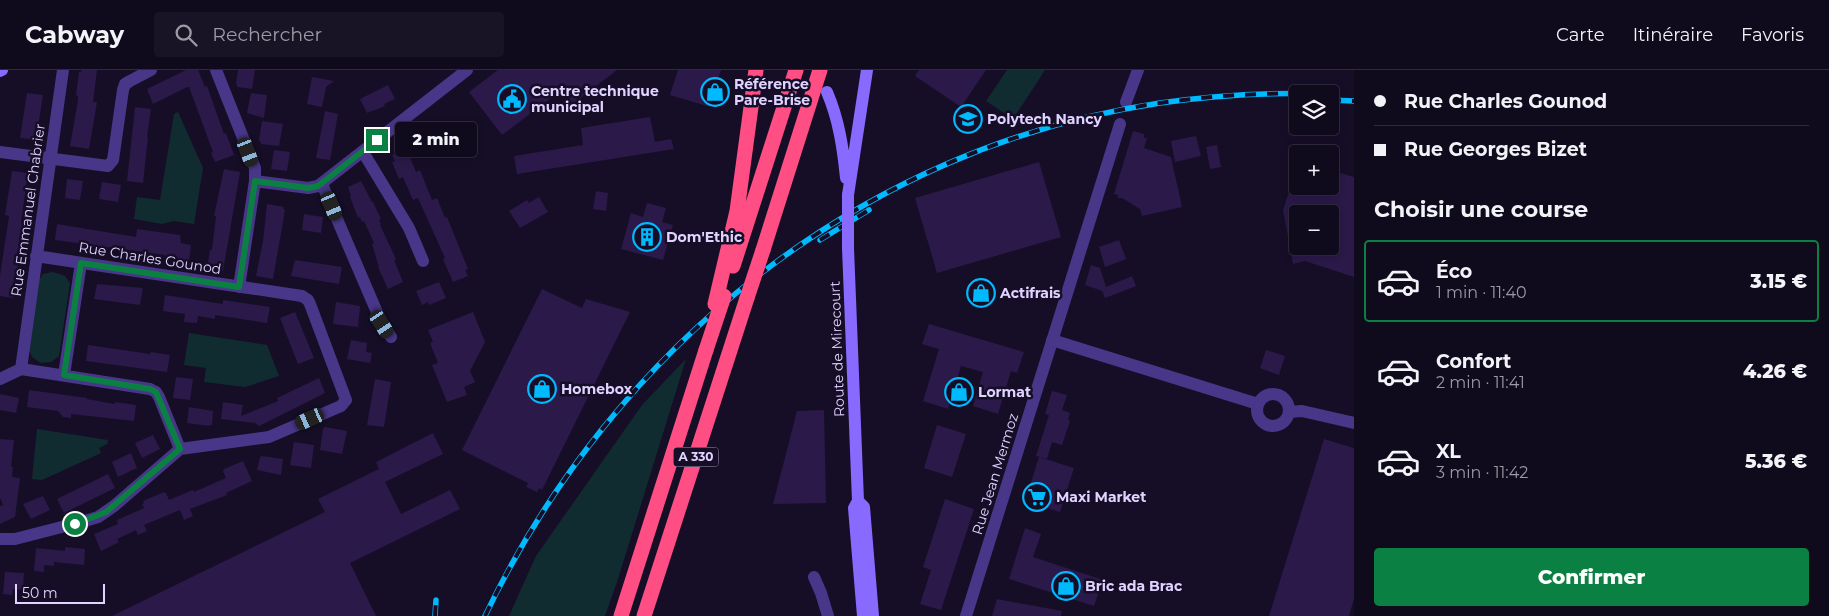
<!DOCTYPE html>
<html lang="fr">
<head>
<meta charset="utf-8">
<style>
  :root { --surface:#100a1d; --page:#191326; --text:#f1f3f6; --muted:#9c9aa4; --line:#302b3b; --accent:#0b8043 }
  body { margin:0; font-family:Montserrat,sans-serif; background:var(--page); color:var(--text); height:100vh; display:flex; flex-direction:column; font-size:19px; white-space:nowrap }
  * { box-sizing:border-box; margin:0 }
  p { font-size:16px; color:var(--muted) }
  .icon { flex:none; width:28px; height:28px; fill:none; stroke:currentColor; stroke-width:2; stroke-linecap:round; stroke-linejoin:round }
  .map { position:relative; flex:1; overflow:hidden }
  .panel { display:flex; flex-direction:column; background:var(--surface); width:475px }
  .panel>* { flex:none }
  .hud { display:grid; align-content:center; height:110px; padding:0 20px; background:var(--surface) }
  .controls { position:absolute; left:1289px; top:15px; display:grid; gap:10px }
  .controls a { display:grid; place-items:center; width:50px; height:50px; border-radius:5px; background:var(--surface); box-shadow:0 2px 8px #0003,0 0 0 1px var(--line); font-size:25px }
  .scale { position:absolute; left:15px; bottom:12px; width:90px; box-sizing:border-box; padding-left:5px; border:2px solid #e0d3ff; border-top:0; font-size:14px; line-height:18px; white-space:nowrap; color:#e0d3ff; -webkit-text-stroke:4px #160e27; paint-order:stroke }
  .end { position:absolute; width:22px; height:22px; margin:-11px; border:6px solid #0b8043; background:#fff; box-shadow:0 0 0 2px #fff }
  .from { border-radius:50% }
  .bubble { position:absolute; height:35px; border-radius:5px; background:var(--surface); box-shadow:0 2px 8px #0003,0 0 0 1px var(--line); font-size:16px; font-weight:800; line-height:35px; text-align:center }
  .car { position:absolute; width:15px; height:30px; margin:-15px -8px; border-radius:6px; box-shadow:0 0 4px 1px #0007; background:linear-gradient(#222 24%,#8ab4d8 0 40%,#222 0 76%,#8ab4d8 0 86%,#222 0) }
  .hud b { display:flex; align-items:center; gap:18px; height:48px; font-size:19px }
  .hud b+b { border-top:1px solid var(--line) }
  .hud i { width:12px; height:12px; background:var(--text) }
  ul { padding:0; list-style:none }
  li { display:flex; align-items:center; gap:15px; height:82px; margin:0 10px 8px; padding:0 10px; border:2px solid transparent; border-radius:5px }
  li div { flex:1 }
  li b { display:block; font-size:19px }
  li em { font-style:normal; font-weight:800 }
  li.on { border-color:var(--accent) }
  li>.icon { width:45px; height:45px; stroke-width:1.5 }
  h2 { padding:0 20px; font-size:22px; line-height:60px }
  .action { display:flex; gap:10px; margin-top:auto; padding:10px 20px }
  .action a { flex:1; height:58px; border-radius:5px; background:var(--accent); color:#fff; font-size:20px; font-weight:800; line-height:58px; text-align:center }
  header { display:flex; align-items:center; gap:30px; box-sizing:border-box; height:70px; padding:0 25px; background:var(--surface); border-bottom:1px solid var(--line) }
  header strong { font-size:24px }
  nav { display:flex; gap:28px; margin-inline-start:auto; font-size:18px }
  .search { width:350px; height:45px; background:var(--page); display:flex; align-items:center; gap:12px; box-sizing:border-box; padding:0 18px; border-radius:5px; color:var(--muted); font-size:19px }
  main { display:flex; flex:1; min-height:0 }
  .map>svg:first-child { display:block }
  .green { fill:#112c31 }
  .building { fill:#2b1949; fill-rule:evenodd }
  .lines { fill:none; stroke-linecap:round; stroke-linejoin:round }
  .street { stroke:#483688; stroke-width:12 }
  .secondary { stroke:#886aff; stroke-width:12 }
  .highway { stroke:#ff4e84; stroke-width:15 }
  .rail-casing { stroke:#00b9fe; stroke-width:5.5 }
  .rail { stroke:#160e27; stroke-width:4; stroke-dasharray:11; stroke-linecap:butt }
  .secondary-bridge { stroke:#886aff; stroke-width:12 }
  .highway-bridge { stroke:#ff4e84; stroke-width:15 }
  .route { stroke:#0b8043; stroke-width:6 }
  .labels { text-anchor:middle; stroke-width:5; stroke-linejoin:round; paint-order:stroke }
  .shield { fill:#160e27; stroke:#a398be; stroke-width:1 }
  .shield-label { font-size:12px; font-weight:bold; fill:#e0d3ff }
  .poi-label { font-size:14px; font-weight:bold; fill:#e0d3ff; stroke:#160e27; text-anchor:start }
  .street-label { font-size:14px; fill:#e0d3ff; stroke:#160e27 }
</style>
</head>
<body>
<header>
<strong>Cabway</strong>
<div class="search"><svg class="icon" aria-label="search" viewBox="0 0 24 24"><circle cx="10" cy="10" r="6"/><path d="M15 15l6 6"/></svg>Rechercher</div>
<nav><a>Carte</a><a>Itinéraire</a><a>Favoris</a></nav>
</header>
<main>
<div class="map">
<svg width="1354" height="546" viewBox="0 0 1354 546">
  <rect width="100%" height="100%" fill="#160e27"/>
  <path class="green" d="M1007 0H1045L1013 49 986 31Z
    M178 42 203 98 194 154 174 151 162 154 134 149 137 127 160 130 174 44Z
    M53 202 65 206 70 213 59 286 51 292 41 293 32 287 28 277 38 211 43 204Z
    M189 263 267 275 279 306 245 317 204 312 206 298 184 295Z
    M686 289 618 509 605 546H509L536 486 642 335Z
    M37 359 108 370 107 374 99 378 101 383 42 410 32 409Z"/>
  <path class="building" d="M82 0H97L93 32H97L89 79 70 76 78 30V26L76 25 79 2H81Z
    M186 0H198L205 17 207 16 224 64 226 63 234 85 215 92 211 83 213 82 189 17H187L153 34 147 19Z
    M238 0H255L252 19 237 17V15L236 14Z
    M498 0H617L570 36 559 22 502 65 469 22Z
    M678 0H721L710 37 670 25Z
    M919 0H986L961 37 915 6Z
    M312 7 334 11 326 17 322 37 307 34Z
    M388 15 395 29 384 34 385 36 367 43 360 29Z
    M27 23 43 25 36 70 20 68Z
    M251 23 267 25 264 48 247 43Z
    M135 37 151 39 147 67H148L143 113 127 111Z
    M325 41 338 44 330 90 316 88Z
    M650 47 655 72 671 69 674 79 517 104 514 86 583 75 581 58Z
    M262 51 283 54 279 76 261 74V72L259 71Z
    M1133 61 1144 64V68H1147L1144 78 1171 87 1182 137 1142 146 1140 139 1122 128H1118V125L1114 124Z
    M1196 66 1201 86 1175 92 1171 71Z
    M1217 75 1221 97 1210 99 1206 77Z
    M274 80 290 82 287 101 271 99Z
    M403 80 406 86 409 85 416 102 420 100 432 130 437 128 445 148 447 147 468 199 465 200 468 206 453 212 443 189 445 188 418 128 413 130 403 107 399 109 392 92 395 91 392 85Z
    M1039 92 1061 167 937 203 915 128Z
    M224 99 240 102 223 201 207 199 210 180H212L216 146H214Z
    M1330 100 1354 107V207L1305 191 1293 194 1283 140 1291 116H1330ZM1298 144H1330V176H1298Z
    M12 101 28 103 21 152 24 153 13 228 0 226V206L9 146 5 145Z
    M67 109 83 111 80 130 65 128Z
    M361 111 372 132H373L381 149 379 150 381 154 380 155 396 189 394 190 403 212 388 219 378 197H379L372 174 374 173 364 151 362 152 360 147 358 148 350 127 351 126 348 117Z
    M102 112 121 115 118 132 99 129Z
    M596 121 608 123 606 141 593 139Z
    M539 127 548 142 520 158 509 141 527 130 529 133Z
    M647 133 666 138 662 152 673 155 663 190 621 179 631 143 643 147Z
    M267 134 284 137 283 139 285 140 273 209 256 206 263 171Z
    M304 144 323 147 321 163 302 160Z
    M57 154 136 167 137 159 180 165 181 173 191 175 189 191 165 187V185L55 170Z
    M1119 170 1126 189 1105 197 1099 177Z
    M295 190 342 197 339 214 291 206Z
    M1091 195 1100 198 1106 217 1132 206 1136 216 1105 228 1102 221 1085 215Z
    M439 212 446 228 429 235 428 232 422 235 416 221Z
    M97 214 143 218 140 235 94 229Z
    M542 219 582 238 586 229 630 242 542 420 539 418 537 422 526 417 528 413 462 380Z
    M165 225 223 234V230L270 237 267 253 215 245V249L198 246 197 253 184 252 185 244 163 241Z
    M336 232 360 236 358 257 333 254Z
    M295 242 314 288 298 294 280 248Z
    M473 242 485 272 470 301 475 312 464 317 467 325 447 332 432 295 438 293 430 273 433 272 428 260Z
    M929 254 1024 282 1017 303 1011 301 998 344 973 336 983 302 961 296 948 339 923 331 939 279 922 274Z
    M351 270 367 273 366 282 372 283 370 293 347 289Z
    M88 275 150 284 151 282 170 285 167 302 86 291Z
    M1266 280 1285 286 1279 305 1260 298Z
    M176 307 193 309 190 330 173 328Z
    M319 308 325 323 259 356 255 353 221 349 223 332 243 335 241 346 278 331 277 328Z
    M375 309 391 312 384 357 367 355Z
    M29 320 87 328V329L115 334V332L136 335 134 351 71 344V348L63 347 58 341 27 337Z
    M1052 321 1067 325 1062 340 1070 343 1068 350 1070 351 1062 375 1052 372 1047 389 1036 386 1049 345 1045 344Z
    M0 324 19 328 16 343 0 340Z
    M189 337 213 341 212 355H209V356L187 353Z
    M824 340 826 433 773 434 797 341Z
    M937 355 966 364 952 407 924 398Z
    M325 357 347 361 342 384 320 380 323 359Z
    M433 363 443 384 385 412 401 444 450 420 460 439 350 493 376 546H112L325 442 318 429 379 399 376 392Z
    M153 365 160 379 142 388 135 373Z
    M0 369 14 370 11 397H13L12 407 20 408 15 447 0 454V436L3 435 0 428Z
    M1324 369 1354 378V529L1349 546H1269Z
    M294 372 314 375 311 398 290 395Z
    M131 383 137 398 118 407 112 392Z
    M262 386 283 389 281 405 257 400 260 387Z
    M1039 387 1074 398 1060 442 1034 434 1028 422Z
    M243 391 252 411 226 423 227 425 190 439 193 446 184 450 180 440 144 455 147 461 138 465 136 460 117 469 119 472 101 481 94 464 118 454 117 450 144 438 142 434 144 433 143 431 164 422 165 423H166L169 430 193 420 194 422 226 408 223 401 224 399Z
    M108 404 115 418 64 443 57 429Z
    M43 426 50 440 31 449 23 434Z
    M945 429 974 439 941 540 920 534 931 500 923 497Z
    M1025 458 1041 464 1033 487 1103 510 1094 536 1009 509Z
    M65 477 85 479 84 495 54 492V496L44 495V502L34 501 36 478 65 481Z
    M5 502 24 503 23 520 13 519 12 525 3 524Z
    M997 529 1062 541 1061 546H992Z"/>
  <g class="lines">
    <path class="street" d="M63 0 21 299 150 319 156 322 159 327 180 379
      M216 0 255 98V111L239 217
      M1126 32 1138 0
      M0 82 108 96 113 90 123 20 125 14 130 11 151 0
      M363 82 409 158 423 191
      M255 111 308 118 318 116 467 0
      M322 114 382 254 391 267
      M1052 270 1258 334
      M64 305 81 193
      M0 309 21 299
      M1257 340a16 16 0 1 1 32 0a16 16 0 1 1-32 0Z
      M1289 342 1302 341 1354 353
      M0 469H15L85 451 98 447 114 436 180 379 269 367 341 336 346 330 310 234 308 230 302 226 36 186
      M814 507 821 523 828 546
      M966 546 1120 54"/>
    <path class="secondary" d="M0 1 2 0
      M827 22C839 50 843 78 846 108
      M848 125 867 0
      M848 178 858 431 854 438 863 546
      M858 431 864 437 873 546"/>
    <path class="highway" d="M763 180 820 0
      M733 196 796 0
      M715 234 737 141 756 0
      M621 546 706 280
      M644 546 747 228"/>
    <defs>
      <path id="rail" d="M1330 30 1354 31
        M820 170 869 140
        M435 546 436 530
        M485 546C613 277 862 77 1160 33 1216 25 1272 22 1328 24"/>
    </defs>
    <use href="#rail" class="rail-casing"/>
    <use href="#rail" class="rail"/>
    <path class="secondary-bridge" d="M848 178V125"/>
    <path class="highway-bridge" d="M747 228 763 180
      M706 280 724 226"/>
  </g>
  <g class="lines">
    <path class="route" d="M75 454 106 442 180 379 156 322 150 319 64 305 81 193 239 217 255 111 308 118 318 116 377 70"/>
  </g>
  <defs>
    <symbol id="shop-ring" viewBox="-11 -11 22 22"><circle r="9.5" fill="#160e27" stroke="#00b9fe" stroke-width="1.5"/><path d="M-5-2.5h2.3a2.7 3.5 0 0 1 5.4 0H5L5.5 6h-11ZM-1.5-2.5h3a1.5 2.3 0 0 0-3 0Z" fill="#00b9fe"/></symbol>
    <symbol id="civic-ring" viewBox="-11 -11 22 22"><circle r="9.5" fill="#160e27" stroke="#00b9fe" stroke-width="1.5"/><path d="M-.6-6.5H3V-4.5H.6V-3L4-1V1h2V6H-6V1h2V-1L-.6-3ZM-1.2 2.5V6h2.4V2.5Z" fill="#00b9fe"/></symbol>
    <symbol id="university-ring" viewBox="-11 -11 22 22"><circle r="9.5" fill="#160e27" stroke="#00b9fe" stroke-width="1.5"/><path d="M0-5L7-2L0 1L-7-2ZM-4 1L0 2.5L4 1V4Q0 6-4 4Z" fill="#00b9fe"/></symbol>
    <symbol id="building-ring" viewBox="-11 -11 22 22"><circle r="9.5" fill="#160e27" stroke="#00b9fe" stroke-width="1.5"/><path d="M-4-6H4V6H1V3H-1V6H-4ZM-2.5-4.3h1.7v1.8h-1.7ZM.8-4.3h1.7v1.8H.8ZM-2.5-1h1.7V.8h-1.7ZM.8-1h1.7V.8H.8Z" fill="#00b9fe"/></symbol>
    <symbol id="supermarket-ring" viewBox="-11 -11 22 22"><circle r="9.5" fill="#160e27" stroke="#00b9fe" stroke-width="1.5"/><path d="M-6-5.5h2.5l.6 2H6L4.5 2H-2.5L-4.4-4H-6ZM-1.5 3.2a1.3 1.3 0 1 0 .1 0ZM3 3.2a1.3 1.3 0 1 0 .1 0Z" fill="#00b9fe"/></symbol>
  </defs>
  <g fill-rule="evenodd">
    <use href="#shop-ring" x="699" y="6" width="32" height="32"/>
    <use href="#civic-ring" x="496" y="13" width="32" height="32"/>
    <use href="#university-ring" x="952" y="33" width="32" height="32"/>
    <use href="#building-ring" x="631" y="151" width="32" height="32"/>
    <use href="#shop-ring" x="965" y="207" width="32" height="32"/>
    <use href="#shop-ring" x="526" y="303" width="32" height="32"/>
    <use href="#shop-ring" x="943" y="306" width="32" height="32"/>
    <use href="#supermarket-ring" x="1021" y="411" width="32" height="32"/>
    <use href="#shop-ring" x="1050" y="500" width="32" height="32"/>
  </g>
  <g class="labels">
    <rect class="shield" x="673.5" y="377.5" width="45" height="19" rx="4"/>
    <g class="shield-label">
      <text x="696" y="391">A 330</text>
    </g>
    <g class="poi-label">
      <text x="734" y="19">Référence<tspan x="734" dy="16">Pare-Brise</tspan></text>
      <text x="531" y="26">Centre technique<tspan x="531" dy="16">municipal</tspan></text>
      <text x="987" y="54">Polytech Nancy</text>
      <text x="666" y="172">Dom'Ethic</text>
      <text x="1000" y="228">Actifrais</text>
      <text x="561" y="324">Homebox</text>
      <text x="978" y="327">Lormat</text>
      <text x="1056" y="432">Maxi Market</text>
      <text x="1085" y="521">Bric ada Brac</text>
    </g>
    <g class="street-label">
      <text transform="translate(28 140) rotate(-82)" y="5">Rue Emmanuel Chabrier</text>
      <text transform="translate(150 188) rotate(9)" y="5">Rue Charles Gounod</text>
      <text transform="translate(837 279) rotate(-92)" y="5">Route de Mirecourt</text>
      <text transform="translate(995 404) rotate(-73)" y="5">Rue Jean Mermoz</text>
    </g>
  </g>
</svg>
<div class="controls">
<a><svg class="icon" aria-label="layers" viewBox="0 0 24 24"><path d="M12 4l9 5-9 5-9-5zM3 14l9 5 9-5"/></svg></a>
<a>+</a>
<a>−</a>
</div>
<div class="scale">50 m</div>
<i class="end from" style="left:75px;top:454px"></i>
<i class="end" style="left:377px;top:70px"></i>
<div class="bubble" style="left:395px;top:52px;width:82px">2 min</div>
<i class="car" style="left:248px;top:82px;rotate:159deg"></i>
<i class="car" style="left:332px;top:136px;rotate:157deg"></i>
<i class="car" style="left:382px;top:254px;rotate:147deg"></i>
<i class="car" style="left:310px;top:349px;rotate:246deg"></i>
</div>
<section class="panel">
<div class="hud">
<b><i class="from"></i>Rue Charles Gounod</b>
<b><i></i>Rue Georges Bizet</b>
</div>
<h2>Choisir une course</h2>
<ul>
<li class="on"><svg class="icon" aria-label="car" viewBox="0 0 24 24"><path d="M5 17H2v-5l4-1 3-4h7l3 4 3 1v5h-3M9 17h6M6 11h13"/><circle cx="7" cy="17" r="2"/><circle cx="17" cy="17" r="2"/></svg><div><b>Éco</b><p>1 min · 11:40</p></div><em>3.15 €</em></li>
<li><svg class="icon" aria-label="car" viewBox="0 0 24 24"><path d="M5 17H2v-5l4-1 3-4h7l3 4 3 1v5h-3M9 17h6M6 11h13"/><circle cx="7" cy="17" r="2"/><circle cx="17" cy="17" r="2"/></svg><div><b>Confort</b><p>2 min · 11:41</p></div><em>4.26 €</em></li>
<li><svg class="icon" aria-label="car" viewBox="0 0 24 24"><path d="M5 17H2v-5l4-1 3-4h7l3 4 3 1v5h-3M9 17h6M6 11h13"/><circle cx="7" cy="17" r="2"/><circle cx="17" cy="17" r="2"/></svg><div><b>XL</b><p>3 min · 11:42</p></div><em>5.36 €</em></li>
</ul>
<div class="action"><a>Confirmer</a></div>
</section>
</main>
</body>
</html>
